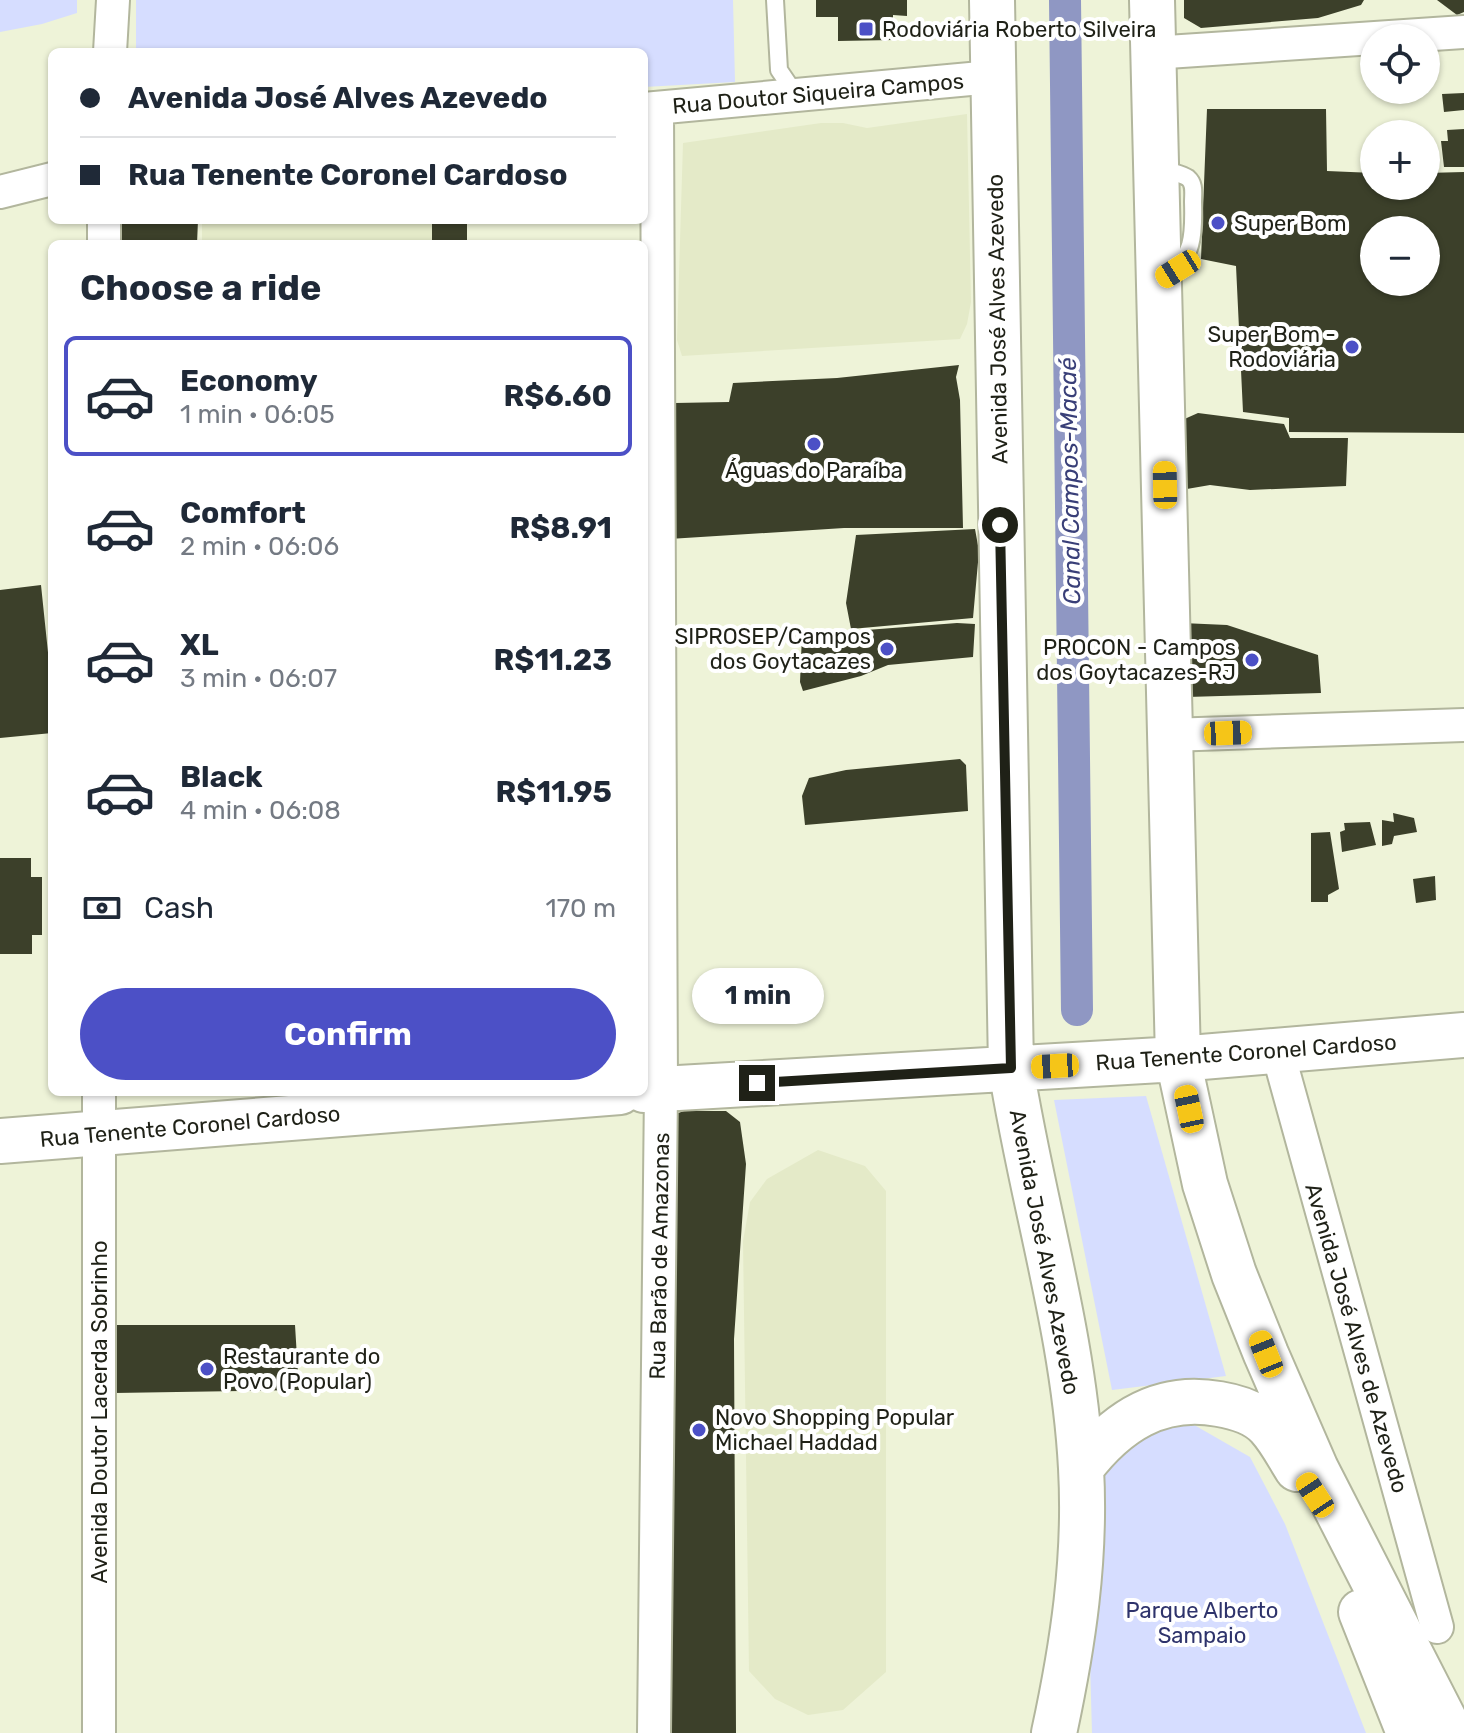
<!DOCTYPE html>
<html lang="en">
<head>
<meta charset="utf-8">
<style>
  :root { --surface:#fff; --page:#f6f6f7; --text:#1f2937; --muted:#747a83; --line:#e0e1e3; --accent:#4c50c6 }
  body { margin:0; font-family:Rubik,sans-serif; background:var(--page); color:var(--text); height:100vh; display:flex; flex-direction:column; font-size:30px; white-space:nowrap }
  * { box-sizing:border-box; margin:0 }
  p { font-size:26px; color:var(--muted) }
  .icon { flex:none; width:44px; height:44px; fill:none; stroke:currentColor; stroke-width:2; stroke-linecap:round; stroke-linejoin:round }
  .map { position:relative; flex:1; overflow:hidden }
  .details { position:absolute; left:48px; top:240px; width:600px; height:856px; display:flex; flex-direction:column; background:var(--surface); border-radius:12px; box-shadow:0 2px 6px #0004 }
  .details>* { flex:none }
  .guide { position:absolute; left:48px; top:48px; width:600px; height:176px; border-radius:12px; box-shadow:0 2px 6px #0004; display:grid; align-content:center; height:176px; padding:0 32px; background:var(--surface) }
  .controls { position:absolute; left:1360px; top:24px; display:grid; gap:16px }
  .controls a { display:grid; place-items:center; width:80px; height:80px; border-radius:50%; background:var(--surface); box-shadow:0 2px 6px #0004; font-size:40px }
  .end { position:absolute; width:36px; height:36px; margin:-18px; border:10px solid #1f2117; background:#fff; box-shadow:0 0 0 4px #fff }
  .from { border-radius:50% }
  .bubble { position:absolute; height:56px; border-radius:28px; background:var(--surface); box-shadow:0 2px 6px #0004; font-size:26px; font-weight:700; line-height:56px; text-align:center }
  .car { position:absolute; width:24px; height:48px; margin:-24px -12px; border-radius:10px; box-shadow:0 0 6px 2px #0007; background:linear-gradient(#f5c518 24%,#345 0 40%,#f5c518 0 76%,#345 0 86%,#f5c518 0) }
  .guide b { display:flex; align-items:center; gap:28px; height:76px; font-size:30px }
  .guide b+b { border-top:2px solid var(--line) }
  .guide i { width:20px; height:20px; background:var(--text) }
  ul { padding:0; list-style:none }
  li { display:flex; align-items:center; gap:24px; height:120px; margin:0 16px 12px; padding:0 16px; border:4px solid transparent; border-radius:12px }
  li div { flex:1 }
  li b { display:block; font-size:30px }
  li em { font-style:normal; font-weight:700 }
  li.current { border-color:var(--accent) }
  li>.icon { width:72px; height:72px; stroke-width:1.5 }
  h2 { padding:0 32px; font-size:36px; line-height:96px }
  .pay { display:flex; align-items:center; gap:20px; height:88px; padding:0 32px; font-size:30px }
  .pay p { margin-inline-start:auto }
  .primary-button { display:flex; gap:16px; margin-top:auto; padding:16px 32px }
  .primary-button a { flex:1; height:92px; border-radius:48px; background:var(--accent); color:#fff; font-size:32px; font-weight:700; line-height:92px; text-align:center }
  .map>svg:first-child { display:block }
  .built { fill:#e4eac8 }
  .green { fill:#d6ddff }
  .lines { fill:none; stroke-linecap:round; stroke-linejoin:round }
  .canal { stroke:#8f97c3; stroke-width:32 }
  .building { fill:#3c402a; fill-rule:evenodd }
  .service-casing { stroke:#b2b69d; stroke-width:20 }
  .minor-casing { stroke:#b2b69d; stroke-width:36 }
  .secondary-casing { stroke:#b2b69d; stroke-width:48 }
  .service { stroke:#fff; stroke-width:16 }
  .minor { stroke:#fff; stroke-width:32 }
  .secondary { stroke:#fff; stroke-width:44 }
  .route { stroke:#1f2117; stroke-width:10 }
  .poi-dot { fill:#4c50c6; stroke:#fff; stroke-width:3 }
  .labels { text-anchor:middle; stroke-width:8; stroke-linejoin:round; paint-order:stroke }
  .poi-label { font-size:22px; fill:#1f2117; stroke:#fff; text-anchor:start }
  .street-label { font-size:22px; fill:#1f2117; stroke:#fff }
  .park-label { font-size:22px; fill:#2e336b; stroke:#fff }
  .water-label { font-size:24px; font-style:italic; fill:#393f78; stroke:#fff }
</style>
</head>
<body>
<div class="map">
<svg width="1464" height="1733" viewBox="0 0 1464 1733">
  <rect width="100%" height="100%" fill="#eef3d8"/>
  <path class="built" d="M967 114 971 302 967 324 960 339 682 356 677 340 683 143 821 123H843L867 128Z
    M202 220H432V244H202Z
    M818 1150 865 1166 886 1191V1672L843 1710 808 1715 775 1699 749 1671 743 1241 750 1202 767 1179Z"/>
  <path class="green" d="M0 0H77V13L42 24 0 32Z
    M136 0H733L735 82 644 87V52H127L136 50Z
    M1146 1096 1226 1376 1112 1390 1054 1100Z
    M1189 1422 1250 1457 1285 1524 1366 1733H1092L1090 1663 1100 1474 1136 1434Z"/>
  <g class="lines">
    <path class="canal" d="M1065 0 1077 1010"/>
  </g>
  <path class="building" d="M816 0H907V16L893 15V40L838 41V17H816Z
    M1184 0H1364L1361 5 1318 18 1201 28 1184 18Z
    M1437 0H1464V12L1457 15Z
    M1464 93V110L1444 112 1442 94Z
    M1207 109H1326L1327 171 1374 173V186H1426V173L1464 172V433L1289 432V418L1243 412 1236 266 1201 259ZM1374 230H1426V282H1374Z
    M1464 129V167H1444L1441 141H1448L1447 130Z
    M113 220H198L197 244H113Z
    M432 220H467V244H432Z
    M959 365 956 377 960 400 963 528H844L669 539 665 421 675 419V403L729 402 733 383 837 378Z
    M1198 413 1284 424 1290 438H1348L1346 486 1250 490 1210 485 1181 490 1180 421Z
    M975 529 979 551 973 618 851 629 846 603 856 535Z
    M41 585 52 691V733L0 738V590Z
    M957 623 975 624 973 657 888 665 861 676 803 691 800 682 802 635Z
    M1182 623 1227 625 1318 655 1321 693 1187 697Z
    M960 759 966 765 968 811 805 825 802 796 809 778 846 770Z
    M1393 813 1414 818 1417 832 1394 836 1392 844 1382 846V820L1394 822Z
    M1370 822 1376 845 1342 852 1340 832 1345 830 1344 823Z
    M1330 832 1339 889 1328 895V902H1311V833Z
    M0 858H31V877H42V935H32V954H0Z
    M1435 876 1436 900 1416 903 1413 879Z
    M684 1111H726L740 1122 746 1164 734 1339 736 1733H660L670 1116Z
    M117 1325H295L299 1390 114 1393Z"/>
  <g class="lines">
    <defs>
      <path id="service" d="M775 0 779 70 796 95
        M1159 167C1168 172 1181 173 1188 178 1195 184 1193 193 1193 202 1194 234 1194 259 1164 278"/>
      <path id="minor" d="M110 52 113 0
        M1152 53 1464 32
        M644 109 992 77
        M0 192 52 179
        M104 244V220
        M1169 735 1464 725
        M1277 1049 1437 1627
        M99 1092V1733
        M654 1733 661 1089 657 108"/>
      <path id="secondary" d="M992 0 1011 1068C1032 1201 1074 1333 1081 1468 1086 1559 1073 1645 1054 1733
        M1152 0 1178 1059 1205 1184 1234 1274 1266 1354 1316 1469 1451 1733
        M644 1090 1178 1059 1464 1035
        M0 1141 620 1092
        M1081 1468C1116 1422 1160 1393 1219 1404 1237 1407 1257 1413 1269 1427 1280 1439 1288 1455 1297 1469
        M1361 1612 1409 1733"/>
    </defs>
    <use href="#service" class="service-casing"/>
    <use href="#minor" class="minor-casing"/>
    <use href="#secondary" class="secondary-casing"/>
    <use href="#service" class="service"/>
    <use href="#minor" class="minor"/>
    <use href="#secondary" class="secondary"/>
  </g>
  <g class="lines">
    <path class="route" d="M757 1083 1011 1068 1000 525"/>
  </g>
  <g class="poi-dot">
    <rect x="858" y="21" width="16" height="16" rx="4"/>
    <circle cx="1218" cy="223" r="8"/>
    <circle cx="1352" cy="347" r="8"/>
    <circle cx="814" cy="444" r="8"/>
    <circle cx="887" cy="649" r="8"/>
    <circle cx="1252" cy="660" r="8"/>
    <circle cx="207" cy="1369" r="8"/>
    <circle cx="699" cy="1430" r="8"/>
  </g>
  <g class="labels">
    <g class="poi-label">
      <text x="882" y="37">Rodoviária Roberto Silveira</text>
      <text x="1234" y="231">Super Bom</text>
      <text x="1336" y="342" text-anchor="end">Super Bom -<tspan x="1336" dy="25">Rodoviária</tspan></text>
      <text x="814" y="478" text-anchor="middle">Águas do Paraíba</text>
      <text x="871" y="644" text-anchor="end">SIPROSEP/Campos<tspan x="871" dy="25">dos Goytacazes</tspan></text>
      <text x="1236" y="655" text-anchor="end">PROCON - Campos<tspan x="1236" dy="25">dos Goytacazes-RJ</tspan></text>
      <text x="223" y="1364">Restaurante do<tspan x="223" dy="25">Povo (Popular)</tspan></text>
      <text x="715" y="1425">Novo Shopping Popular<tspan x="715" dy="25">Michael Haddad</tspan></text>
    </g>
    <g class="street-label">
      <text transform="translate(818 93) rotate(-5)" y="8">Rua Doutor Siqueira Campos</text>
      <text transform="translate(997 319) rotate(-91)" y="8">Avenida José Alves Azevedo</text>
      <text transform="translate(1246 1052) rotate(-4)" y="8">Rua Tenente Coronel Cardoso</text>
      <text transform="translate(190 1126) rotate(-5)" y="8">Rua Tenente Coronel Cardoso</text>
      <text transform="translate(1045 1252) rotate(79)" y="8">Avenida José Alves Azevedo</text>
      <text transform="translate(659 1256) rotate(-89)" y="8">Rua Barão de Amazonas</text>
      <text transform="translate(1357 1338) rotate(74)" y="8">Avenida José Alves de Azevedo</text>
      <text transform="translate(99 1412) rotate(-90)" y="8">Avenida Doutor Lacerda Sobrinho</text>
    </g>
    <g class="park-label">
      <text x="1202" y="1618">Parque Alberto<tspan x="1202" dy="25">Sampaio</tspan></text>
    </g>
    <g class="water-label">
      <text transform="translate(1070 481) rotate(-91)" y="8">Canal Campos-Macaé</text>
    </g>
  </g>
</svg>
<div class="controls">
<a><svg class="icon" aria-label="locate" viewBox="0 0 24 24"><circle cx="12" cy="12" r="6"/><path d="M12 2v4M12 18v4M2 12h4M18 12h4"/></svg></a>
<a>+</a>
<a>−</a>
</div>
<i class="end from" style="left:1000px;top:525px"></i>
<i class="end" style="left:757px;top:1083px"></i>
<div class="bubble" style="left:692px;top:968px;width:132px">1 min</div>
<i class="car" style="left:1178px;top:269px;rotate:238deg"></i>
<i class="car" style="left:1165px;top:485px;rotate:359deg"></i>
<i class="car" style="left:1228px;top:733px;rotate:88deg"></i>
<i class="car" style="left:1055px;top:1066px;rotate:267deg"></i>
<i class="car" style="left:1189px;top:1109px;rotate:348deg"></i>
<i class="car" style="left:1266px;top:1354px;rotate:338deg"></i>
<i class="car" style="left:1315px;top:1495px;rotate:327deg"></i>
<div class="guide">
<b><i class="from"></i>Avenida José Alves Azevedo</b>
<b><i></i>Rua Tenente Coronel Cardoso</b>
</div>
<section class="details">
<h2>Choose a ride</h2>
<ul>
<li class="current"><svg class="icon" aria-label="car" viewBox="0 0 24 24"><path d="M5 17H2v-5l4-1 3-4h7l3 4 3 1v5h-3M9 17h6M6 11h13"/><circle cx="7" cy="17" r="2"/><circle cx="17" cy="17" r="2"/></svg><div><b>Economy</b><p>1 min · 06:05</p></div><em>R$6.60</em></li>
<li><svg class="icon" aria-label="car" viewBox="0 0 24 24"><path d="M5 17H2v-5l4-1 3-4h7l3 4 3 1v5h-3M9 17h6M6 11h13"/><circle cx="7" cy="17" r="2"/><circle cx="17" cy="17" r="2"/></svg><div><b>Comfort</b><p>2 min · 06:06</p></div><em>R$8.91</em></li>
<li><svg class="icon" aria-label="car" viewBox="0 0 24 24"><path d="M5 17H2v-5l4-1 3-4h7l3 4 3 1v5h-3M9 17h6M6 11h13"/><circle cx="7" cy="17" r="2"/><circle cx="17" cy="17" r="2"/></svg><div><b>XL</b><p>3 min · 06:07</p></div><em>R$11.23</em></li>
<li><svg class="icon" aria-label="car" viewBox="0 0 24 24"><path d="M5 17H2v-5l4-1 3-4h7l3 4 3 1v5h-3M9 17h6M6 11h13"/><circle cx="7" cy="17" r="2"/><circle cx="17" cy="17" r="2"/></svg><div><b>Black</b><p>4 min · 06:08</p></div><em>R$11.95</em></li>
</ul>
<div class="pay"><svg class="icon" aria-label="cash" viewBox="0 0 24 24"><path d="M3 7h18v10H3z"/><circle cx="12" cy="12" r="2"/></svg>Cash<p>170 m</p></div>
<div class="primary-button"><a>Confirm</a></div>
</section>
</div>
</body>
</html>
